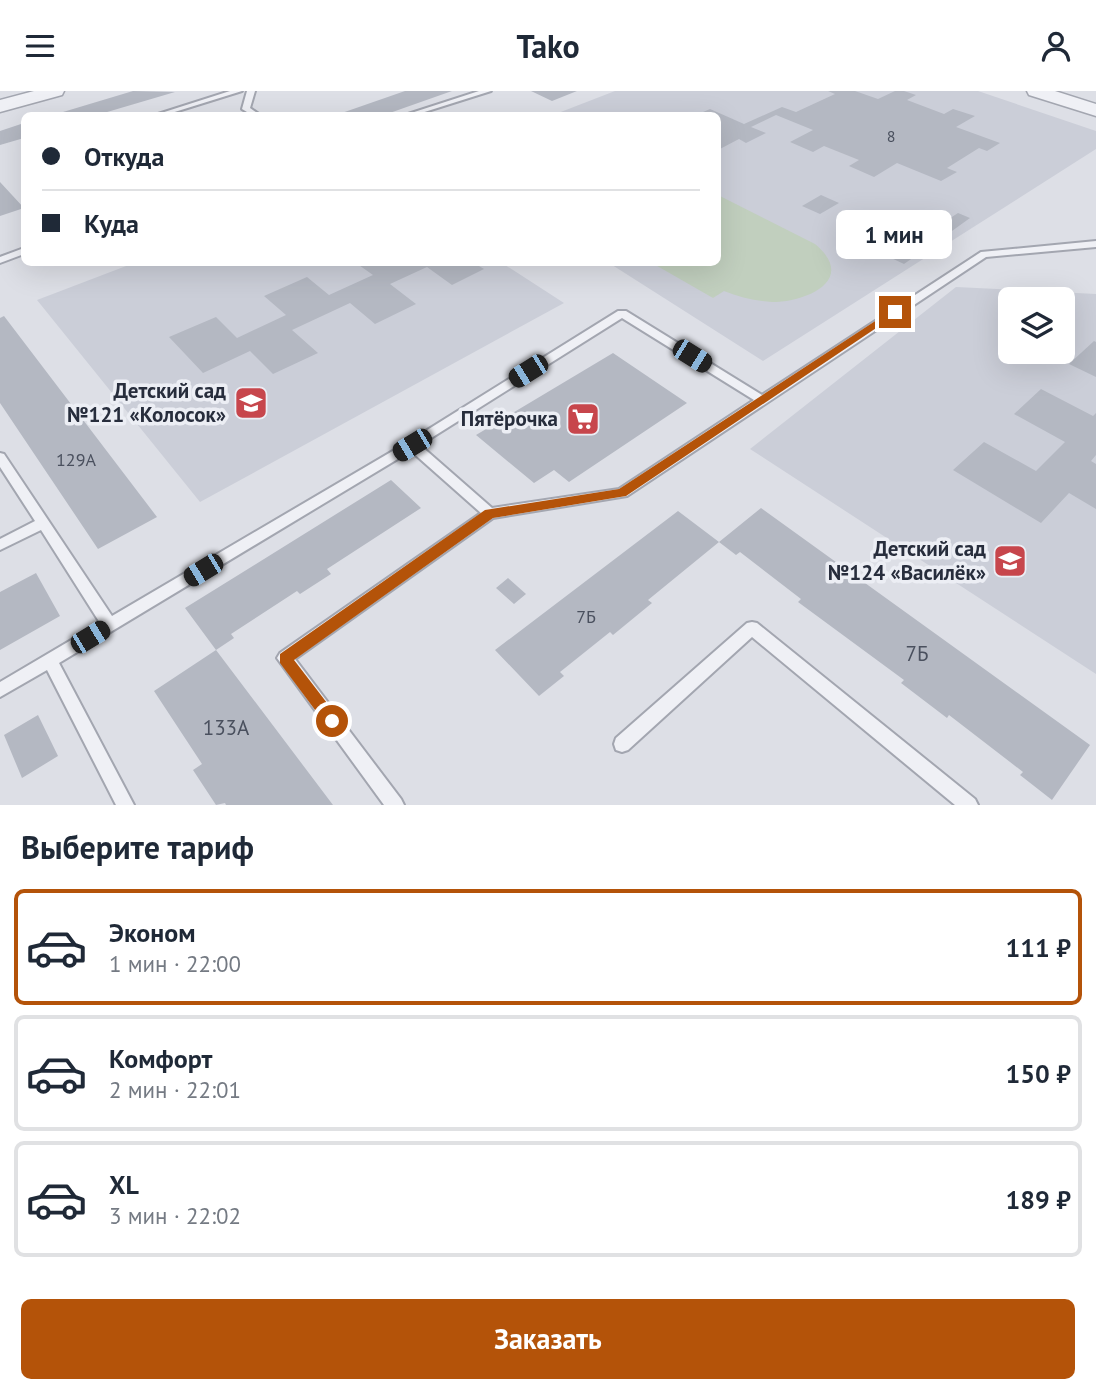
<!DOCTYPE html>
<html lang="ru">
<head>
<meta charset="utf-8">
<style>
  :root { --surface:#fff; --page:#f6f6f7; --text:#1f2937; --muted:#747a83; --line:#e0e1e3; --accent:#b45309 }
  body { margin:0; font-family:"PT Sans",sans-serif; background:var(--page); color:var(--text); height:100vh; display:flex; flex-direction:column; font-size:26px; white-space:nowrap }
  * { box-sizing:border-box; margin:0 }
  p { font-size:23px; color:var(--muted) }
  .icon { flex:none; width:38px; height:38px; fill:none; stroke:currentColor; stroke-width:2; stroke-linecap:round; stroke-linejoin:round }
  .map { position:relative; height:714px; overflow:hidden }
  .side { display:flex; flex-direction:column; background:var(--surface); flex:1 }
  .side>* { flex:none }
  .top-card { position:absolute; left:21px; top:21px; width:700px; height:154px; border-radius:10px; box-shadow:0 7px 28px #0002; display:grid; align-content:center; height:154px; padding:0 21px; background:var(--surface) }
  .buttons { position:absolute; left:998px; top:196px; display:grid; gap:14px }
  .buttons a { display:grid; place-items:center; width:77px; height:77px; border-radius:10px; background:var(--surface); box-shadow:0 7px 28px #0002; font-size:35px }
  .end { position:absolute; width:32px; height:32px; margin:-16px; border:9px solid #b45309; background:#fff; box-shadow:0 0 0 4px #fff }
  .from { border-radius:50% }
  .bubble { position:absolute; height:49px; border-radius:10px; background:var(--surface); box-shadow:0 7px 28px #0002; font-size:23px; font-weight:800; line-height:49px; text-align:center }
  .car { position:absolute; width:21px; height:42px; margin:-21px -10px; border-radius:9px; box-shadow:0 0 5px 2px #0007; background:linear-gradient(#222 24%,#8ab4d8 0 40%,#222 0 76%,#8ab4d8 0 86%,#222 0) }
  .top-card b { display:flex; align-items:center; gap:24px; height:66px; font-size:26px }
  .top-card b+b { border-top:2px solid var(--line) }
  .top-card i { width:18px; height:18px; background:var(--text) }
  ul { padding:0; list-style:none }
  li { display:flex; align-items:center; gap:21px; height:116px; margin:0 14px 10px; padding:0 7px; border:4px solid var(--line); border-radius:10px }
  li div { flex:1 }
  li b { display:block; font-size:26px }
  li em { font-style:normal; font-weight:800 }
  li.active { border-color:var(--accent) }
  li>.icon { width:63px; height:63px; stroke-width:1.5 }
  h2 { padding:0 21px; font-size:32px; line-height:84px }
  .button { display:flex; gap:14px; margin-top:auto; padding:14px 21px }
  .button a { flex:1; height:80px; border-radius:10px; background:var(--accent); color:#fff; font-size:28px; font-weight:800; line-height:80px; text-align:center }
  header { display:flex; justify-content:space-between; align-items:center; height:91px; padding:0 21px; background:var(--surface); font-size:32px; font-weight:800 }
  .map>svg:first-child { display:block }
  .built { fill:#cbced8; fill-rule:evenodd }
  .green { fill:#c1cfbe }
  .building { fill:#b4b8c2 }
  .lines { fill:none; stroke-linecap:round; stroke-linejoin:round }
  .service-casing { stroke:#a3a6b0; stroke-width:4 }
  .tertiary-casing { stroke:#a3a6b0; stroke-width:3 }
  .service { fill:#eff0f5; fill-rule:evenodd }
  .tertiary { fill:#eff0f5; fill-rule:evenodd }
  .route { fill:#b45309 }
  .labels { text-anchor:middle; stroke-width:7; stroke-linejoin:round; paint-order:stroke }
  .far-number-label { font-size:16px; fill:#4a505e }
  .number-label { font-size:18px; fill:#4a505e }
  .poi-label { font-size:21px; font-weight:bold; fill:#272d3c; stroke:#eceef4; text-anchor:end }
  .near-number-label { font-size:21px; fill:#4a505e }
</style>
</head>
<body>
<header><svg class="icon" aria-label="menu" viewBox="0 0 24 24"><path d="M4 6h16M4 12h16M4 18h16"/></svg>Tako<svg class="icon" aria-label="person" viewBox="0 0 24 24"><circle cx="12" cy="8" r="4"/><path d="M4 21q1-7 8-7t8 7"/></svg></header>
<div class="map">
<svg width="1096" height="714" viewBox="0 0 1096 714">
  <rect width="100%" height="100%" fill="#dddfe6"/>
  <path class="built" d="M615 0H978L1096 40V58L763 270 609 172H718V24H553Z
    M134 172H502L564 212 200 411 37 209Z
    M956 196 1096 203V583L750 358ZM1010 208H1062V261H1010Z"/>
  <path class="green" d="M718 104 815 153C858 189 806 211 772 211 755 210 739 206 724 200L713 207 652 172H718Z"/>
  <path class="building" d="M133 0 175 1 97 24H53Z
    M405 0H452L384 24H336Z
    M531 0H577L552 10Z
    M828 0H855L878 8 895 0H904L916 4 907 9 944 23 953 18 975 25 956 36 1000 52 987 60 979 57 947 77 957 81 941 90 897 72 874 86 849 75 859 69 824 55 813 61 790 51 813 39 776 24 751 36 766 42 746 52 739 48 718 59V24H696L710 18 744 33 782 16 796 21 835 3Z
    M24 32V47L0 54V40Z
    M0 91 24 117 0 125Z
    M821 104 839 112 820 123 802 115Z
    M867 122 934 152 904 173 836 141Z
    M958 122 970 127 945 145 932 139Z
    M356 172H474L484 178 452 194 427 176 390 193 416 213 375 233 350 212 292 239 318 262 273 283 250 260 203 282 169 246 216 226 237 247 286 224 264 205 307 186 329 204 373 184Z
    M4 225 157 426 98 458 0 312V227Z
    M1094 250 1096 251V286L1069 273Z
    M613 262 687 312 569 391 554 379 534 392 476 344Z
    M1041 298 1093 325 1096 322V364L1091 370 1096 373V418L1069 402 1041 432 953 379 984 351 1036 380 1065 351 1014 323Z
    M391 389 421 417 327 478 331 483 300 503 297 500 231 543 234 547 216 559 185 517Z
    M761 417 1090 654 1052 709 1020 684 1023 681 949 624 947 627 901 592 904 589 798 511 801 508 740 461 736 464 719 451Z
    M678 420 719 451 648 509 652 512 613 544 610 541 560 581 564 585 539 605 495 559Z
    M36 482 60 525 0 559V501Z
    M508 487 526 503 514 513 496 497Z
    M216 559 333 714H226L225 712 216 714 193 679 202 673 154 600Z
    M38 624 58 665 22 687 4 644Z"/>
  <g class="lines">
    <defs>
      <path id="service" d="M230 0H242L165 24H155Z
        M247 0H255L250 17 260 24H252L242 18Z
        M479 0H491L415 24H405Z
        M1096 150V156L986 166 627 405 493 427 295 568 401 708 404 714H384L277 567 280 562 481 422 411 360 59 572 134 714H116L47 579 0 606V591L100 532 41 439 0 459V448L35 430 0 376V362L4 363 112 525 408 351 618 220H626L762 304 981 161ZM622 227 754 309 619 398 492 417 420 354Z
        M24 157V163L0 172V166Z
        M752 531 757 532 975 708 978 714H955L752 546 628 659 622 661 616 659 614 653 616 647 747 532Z"/>
      <path id="tertiary" d="M34 0H64L62 4 0 21V9Z
        M1027 0H1055L1096 13V25L1029 4Z"/>
    </defs>
    <use href="#service" class="service-casing"/>
    <use href="#tertiary" class="tertiary-casing"/>
    <use href="#service" class="service"/>
    <use href="#tertiary" class="tertiary"/>
  </g>
  <path class="route" d="M892 219 900 221 626 405 493 427 294 569 337 625 340 630 337 635H327L280 572V563L485 419 619 398Z"/>
  <defs>
    <symbol id="school-square" viewBox="-11 -11 22 22"><rect x="-9" y="-9" width="18" height="18" rx="4" fill="#c7464c" stroke="#eceef4"/><path d="M0-5L7-2L0 1L-7-2ZM-4 1L0 2.5L4 1V4Q0 6-4 4Z" fill="#fff"/></symbol>
    <symbol id="supermarket-square" viewBox="-11 -11 22 22"><rect x="-9" y="-9" width="18" height="18" rx="4" fill="#c7464c" stroke="#eceef4"/><path d="M-6-5.5h2.5l.6 2H6L4.5 2H-2.5L-4.4-4H-6ZM-1.5 3.2a1.3 1.3 0 1 0 .1 0ZM3 3.2a1.3 1.3 0 1 0 .1 0Z" fill="#fff"/></symbol>
  </defs>
  <g fill-rule="evenodd">
    <use href="#school-square" x="232" y="293" width="38" height="38"/>
    <use href="#supermarket-square" x="564" y="309" width="38" height="38"/>
    <use href="#school-square" x="991" y="451" width="38" height="38"/>
  </g>
  <g class="labels">
    <g class="far-number-label">
      <text x="891" y="51">8</text>
    </g>
    <g class="number-label">
      <text x="76" y="375">129А</text>
      <text x="586" y="532">7Б</text>
    </g>
    <g class="poi-label">
      <text x="226" y="307">Детский сад<tspan x="226" dy="24">№121 «Колосок»</tspan></text>
      <text x="558" y="335">Пятёрочка</text>
      <text x="986" y="465">Детский сад<tspan x="986" dy="24">№124 «Василёк»</tspan></text>
    </g>
    <g class="near-number-label">
      <text x="917" y="570">7Б</text>
      <text x="226" y="644">133А</text>
    </g>
  </g>
</svg>
<div class="buttons">
<a><svg class="icon" aria-label="layers" viewBox="0 0 24 24"><path d="M12 4l9 5-9 5-9-5zM3 14l9 5 9-5"/></svg></a>
</div>
<i class="end from" style="left:332px;top:630px"></i>
<i class="end" style="left:895px;top:221px"></i>
<div class="bubble" style="left:836px;top:119px;width:116px">1 мин</div>
<i class="car" style="left:692px;top:265px;rotate:122deg"></i>
<i class="car" style="left:528px;top:280px;rotate:238deg"></i>
<i class="car" style="left:412px;top:354px;rotate:239deg"></i>
<i class="car" style="left:203px;top:479px;rotate:239deg"></i>
<i class="car" style="left:90px;top:546px;rotate:59deg"></i>
<div class="top-card">
<b><i class="from"></i>Откуда</b>
<b><i></i>Куда</b>
</div>
</div>
<section class="side">
<h2>Выберите тариф</h2>
<ul>
<li class="active"><svg class="icon" aria-label="car" viewBox="0 0 24 24"><path d="M5 17H2v-5l4-1 3-4h7l3 4 3 1v5h-3M9 17h6M6 11h13"/><circle cx="7" cy="17" r="2"/><circle cx="17" cy="17" r="2"/></svg><div><b>Эконом</b><p>1 мин · 22:00</p></div><em>111 ₽</em></li>
<li><svg class="icon" aria-label="car" viewBox="0 0 24 24"><path d="M5 17H2v-5l4-1 3-4h7l3 4 3 1v5h-3M9 17h6M6 11h13"/><circle cx="7" cy="17" r="2"/><circle cx="17" cy="17" r="2"/></svg><div><b>Комфорт</b><p>2 мин · 22:01</p></div><em>150 ₽</em></li>
<li><svg class="icon" aria-label="car" viewBox="0 0 24 24"><path d="M5 17H2v-5l4-1 3-4h7l3 4 3 1v5h-3M9 17h6M6 11h13"/><circle cx="7" cy="17" r="2"/><circle cx="17" cy="17" r="2"/></svg><div><b>XL</b><p>3 мин · 22:02</p></div><em>189 ₽</em></li>
</ul>
<div class="button"><a>Заказать</a></div>
</section>
</body>
</html>
